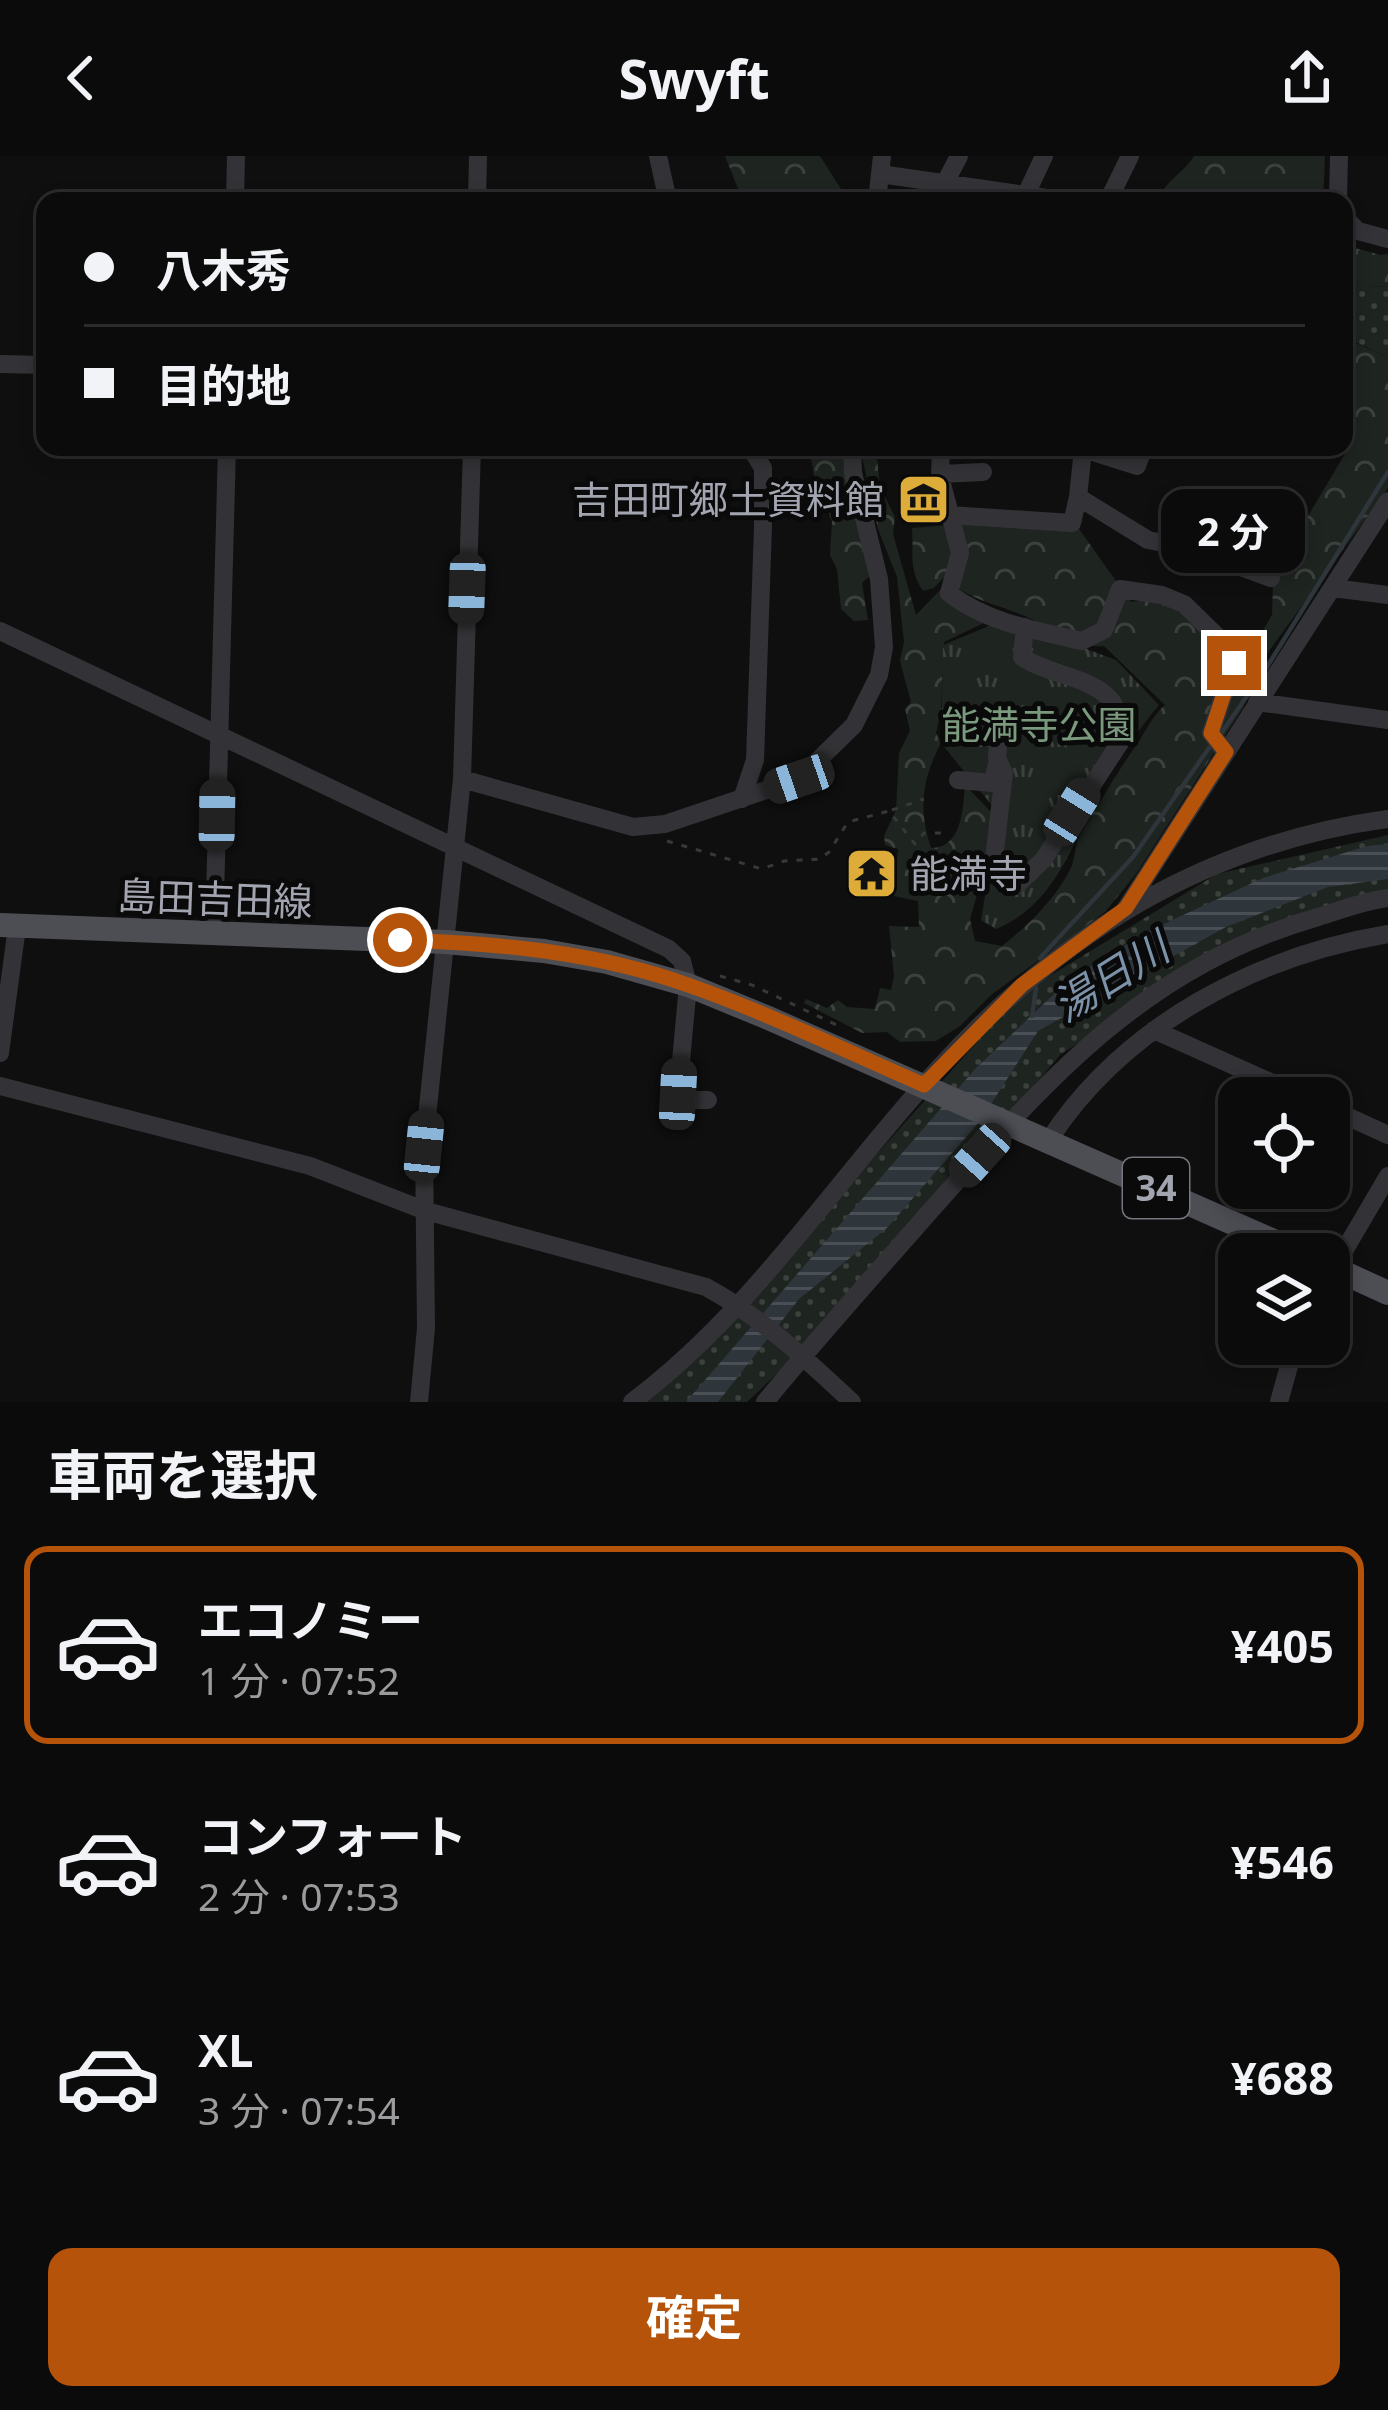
<!DOCTYPE html>
<html lang="ja">
<head>
<meta charset="utf-8">
<style>
  :root { --surface:#0b0b0c; --page:#19191a; --text:#f1f3f6; --muted:#9a9b9d; --line:#2b2b2d; --accent:#b45309 }
  body { margin:0; font-family:"Noto Sans","Noto Sans JP",sans-serif; background:var(--page); color:var(--text); height:100vh; display:flex; flex-direction:column; font-size:45px; white-space:nowrap }
  * { box-sizing:border-box; margin:0 }
  p { font-size:39px; color:var(--muted) }
  .icon { flex:none; width:66px; height:66px; fill:none; stroke:currentColor; stroke-width:2; stroke-linecap:round; stroke-linejoin:round }
  .map { position:relative; height:1246px; overflow:hidden }
  .drawer { display:flex; flex-direction:column; background:var(--surface); flex:1 }
  .drawer>* { flex:none }
  .guide { position:absolute; left:36px; top:36px; width:1317px; height:264px; border-radius:24px; box-shadow:0 6px 18px #0003,0 0 0 3px var(--line); display:grid; align-content:center; height:264px; padding:0 48px; background:var(--surface) }
  .tools { position:absolute; left:1218px; top:921px; display:grid; gap:24px }
  .tools a { display:grid; place-items:center; width:132px; height:132px; border-radius:24px; background:var(--surface); box-shadow:0 6px 18px #0003,0 0 0 3px var(--line); font-size:60px }
  .end { position:absolute; width:54px; height:54px; margin:-27px; border:15px solid #b45309; background:#fff; box-shadow:0 0 0 6px #fff }
  .from { border-radius:50% }
  .bubble { position:absolute; height:84px; border-radius:24px; background:var(--surface); box-shadow:0 6px 18px #0003,0 0 0 3px var(--line); font-size:39px; font-weight:700; line-height:84px; text-align:center }
  .car { position:absolute; width:36px; height:72px; margin:-36px -18px; border-radius:15px; box-shadow:0 0 9px 3px #0007; background:linear-gradient(#222 24%,#8ab4d8 0 40%,#222 0 76%,#8ab4d8 0 86%,#222 0) }
  .guide b { display:flex; align-items:center; gap:42px; height:114px; font-size:45px }
  .guide b+b { border-top:3px solid var(--line) }
  .guide i { width:30px; height:30px; background:var(--text) }
  ul { padding:0; list-style:none }
  li { display:flex; align-items:center; gap:36px; height:198px; margin:0 24px 18px; padding:0 24px; border:6px solid transparent; border-radius:24px }
  li div { flex:1 }
  li b { display:block; font-size:45px }
  li em { font-style:normal; font-weight:700 }
  li.active { border-color:var(--accent) }
  li>.icon { width:108px; height:108px; stroke-width:1.5 }
  h2 { padding:0 48px; font-size:54px; line-height:144px }
  .primary-button { display:flex; gap:24px; margin-top:auto; padding:24px 48px }
  .primary-button a { flex:1; height:138px; border-radius:24px; background:var(--accent); color:#fff; font-size:48px; font-weight:700; line-height:138px; text-align:center }
  header { display:flex; justify-content:space-between; align-items:center; height:156px; padding:0 48px; background:var(--surface); font-size:54px; font-weight:700 }
  .map>svg:first-child { display:block }
  .grass { fill:url(#grass-dots) }
  .forest { fill:url(#forest-crowns) }
  .park { fill:url(#park-tufts) }
  .water { fill:url(#water-rules) }
  .lines { fill:none; stroke-linecap:round; stroke-linejoin:round }
  .stream { stroke:#2e353b; stroke-width:4.5 }
  .path { stroke:#37383c; stroke-width:3; stroke-dasharray:6 9; stroke-linecap:butt }
  .minor { stroke:#333337; stroke-width:18 }
  .major { stroke:#4d4e54; stroke-width:24 }
  .route { stroke:#b45309; stroke-width:15 }
  .labels { text-anchor:middle; stroke-width:10; stroke-linejoin:round; paint-order:stroke }
  .shield { fill:#0a0a0b; stroke:#74767e; stroke-width:3 }
  .shield-label { font-size:36px; font-weight:bold; fill:#a2a5b0 }
  .poi-label { font-size:39px; fill:#a2a5b0; stroke:#0a0a0b; text-anchor:end }
  .park-label { font-size:39px; fill:#7a997d; stroke:#0a0a0b }
  .street-label { font-size:39px; fill:#a2a5b0; stroke:#0a0a0b }
  .water-label { font-size:42px; font-style:italic; fill:#7b92a8; stroke:#0a0a0b }
</style>
</head>
<body>
<header><svg class="icon" aria-label="back" viewBox="0 0 24 24"><path d="M15 5l-7 7 7 7"/></svg>Swyft<svg class="icon" aria-label="share" viewBox="0 0 24 24"><path d="M12 15V3M7 8l5-5 5 5M5 13v7h14v-7"/></svg></header>
<div class="map">
<svg width="1388" height="1246" viewBox="0 0 1388 1246">
  <defs>
    <pattern id="grass-dots" width="8" height="8" patternUnits="userSpaceOnUse" patternTransform="scale(3)"><rect width="8" height="8" fill="#1e241f"/><path d="M2 2h.1M6 6h.1" fill="none" stroke="#3c413d" stroke-width="1.8" stroke-linecap="round"/></pattern>
    <pattern id="forest-crowns" width="20" height="18" patternUnits="userSpaceOnUse" patternTransform="scale(3)"><rect width="20" height="18" fill="#1e241f"/><path d="M2 6a3 3 0 1 1 6 0M12 15a3 3 0 1 1 6 0" fill="none" stroke="#3c413d"/></pattern>
    <pattern id="park-tufts" width="24" height="20" patternUnits="userSpaceOnUse" patternTransform="scale(3)"><rect width="24" height="20" fill="#1e241f"/><path d="M3 7l-1-3M5 7V3M7 7l1-3M15 17l-1-3M17 17v-4M19 17l1-3" fill="none" stroke="#3c413d"/></pattern>
    <pattern id="water-rules" width="6" height="5" patternUnits="userSpaceOnUse" patternTransform="scale(3)"><rect width="6" height="5" fill="#2e353b"/><path d="M0 2.5h6" fill="none" stroke="#494f55"/></pattern>
  </defs>
  <rect width="100%" height="100%" fill="#0f0f10"/>
  <path class="grass" d="M1344 129 1388 131V201L1344 181Z
    M1388 679V746L1217 799 1061 898 838 1160 747 1246H635L741 1150 1020 838 1217 718Z"/>
  <path class="forest" d="M725 0H820L841 33 840 45H743Z
    M1194 0H1325L1323 45H1158C1165 24 1183 18 1194 0Z
    M1344 89 1381 99 1388 98V131L1344 129Z
    M1344 182 1388 201V332L1255 514 1247 501 1272 459 1273 429 1298 377 1349 291 1348 272 1344 270Z
    M809 291H853L874 416 862 427 868 464 854 465 841 453 837 413 830 399 832 365 815 325Z
    M860 291H876L880 331 895 361 893 378 916 459 942 432 990 464 944 486 941 555 936 577 941 587C922 623 918 653 931 692 962 692 963 653 965 629L992 657 991 691 970 763 975 785 1002 790C1029 769 1054 744 1070 714 1076 702 1074 690 1080 679 1097 651 1114 621 1133 594 1145 578 1150 562 1165 549L1104 490C1073 493 1052 472 1025 460 997 448 971 445 948 424L947 418 934 432 923 435C908 413 914 397 912 372L951 369V358L1079 373 1131 446C1145 444 1157 442 1171 448 1194 458 1237 492 1249 513L1244 550 1136 718 1105 756 991 839 960 870 936 885 900 886 887 876 862 877 804 847 806 843 827 852 838 844 847 851 875 853 880 832 891 834 894 820 889 770 919 771 918 745 894 740 898 693 885 689 884 680 896 654 899 597 910 575 905 553 911 546 900 505 904 486 897 421 878 373Z"/>
  <path class="park" d="M1006 463 1116 504 1159 549C1141 571 1124 594 1109 618 1076 674 1061 747 996 773L981 764 999 658 941 587 943 489Z"/>
  <path class="water" d="M1388 688V723L1328 731 1226 771 1038 875 980 965 887 1072 799 1143 718 1246H686L975 913 1071 822 1153 773 1263 722 1367 690Z"/>
  <g class="lines">
    <path class="stream" d="M1220 579 1265 514 1388 316
      M1040 802 1133 701 1209 592
      M1032 860 1036 832"/>
    <path class="path" d="M892 654 924 643
      M667 685 762 713 784 705 820 703 829 696 848 666 889 655 915 688 924 677H942
      M720 820 752 829 843 872"/>
    <path class="minor" d="M658 0 668 45
      M880 18 1068 45
      M945 27 959 0
      M235 45 236 0
      M477 45 478 0
      M877 45 882 0
      M1023 45 1044 0
      M1108 45 1130 0
      M1338 45 1339 0
      M1344 61 1358 75 1388 83
      M0 208 45 209
      M941 291 940 320 960 397 949 437C985 466 1037 475 1082 485L1104 474 1120 433 1162 439 1184 448 1230 493 1234 507 1211 577 1225 596
      M1144 291 1137 310 1083 293 1078 341 1148 384 1189 392 1271 422
      M940 318 983 316
      M949 359 1072 367 1078 341
      M1333 432 1388 439
      M0 475 669 793 682 805 688 829 678 938 682 944H708
      M1257 546 1388 564
      M999 578 997 602 1004 617 993 712 1016 730 1043 704 1125 579C1121 568 1118 552 1110 543 1089 520 1048 519 1022 501L1025 471
      M462 623 633 671 665 668 799 623 854 569 879 519 884 491 879 423 853 317 852 291
      M958 624 993 627 997 607
      M742 643 755 604 763 370V312L750 291
      M1126 752 1388 345
      M214 779 227 291
      M1154 874 1306 942
      M0 897 17 771
      M0 930 310 1010 426 1055 706 1131C761 1161 806 1203 852 1246
      M1329 952 1388 979
      M1049 984C1124 869 1256 800 1388 778
      M1329 1138 1334 1112 1388 1020
      M419 1246 426 1172 424 990 462 623 472 291
      M632 1246C753 1155 834 1027 935 916 1059 779 1203 688 1388 663
      M765 1246C819 1180 876 1117 932 1053 1049 922 1143 812 1318 761 1341 754 1364 745 1388 742
      M1279 1246 1289 1210 1301 1188"/>
    <path class="major" d="M0 769 446 786 544 795 607 806 688 829 766 861 1303 1098
      M1329 1110 1388 1137"/>
  </g>
  <g class="lines">
    <path class="route" d="M400 784C497 787 596 796 688 829 768 857 846 895 924 929L1022 829 1126 752 1226 596 1211 577 1234 507"/>
  </g>
  <defs>
    <symbol id="museum-square" viewBox="-11 -11 22 22"><rect x="-9" y="-9" width="18" height="18" rx="4" fill="#deac39" stroke="#0a0a0b"/><path d="M0-6L6-3V-2H-6V-3ZM-5-1h2V3h-2ZM-1-1h2V3h-2ZM3-1h2V3H3ZM-6 4H6V6H-6Z" fill="#111"/></symbol>
    <symbol id="temple-square" viewBox="-11 -11 22 22"><rect x="-9" y="-9" width="18" height="18" rx="4" fill="#deac39" stroke="#0a0a0b"/><path d="M0-6L5-2H3V0L6.5 2.5H4V6H1.5V3h-3V6H-4V2.5H-6.5L-3 0V-2H-5Z" fill="#111"/></symbol>
  </defs>
  <g fill-rule="evenodd">
    <use href="#museum-square" x="894" y="314" width="59" height="59"/>
    <use href="#temple-square" x="842" y="688" width="59" height="59"/>
  </g>
  <g class="labels">
    <rect class="shield" x="1123" y="1002" width="66" height="60" rx="9"/>
    <g class="shield-label">
      <text x="1156" y="1045">34</text>
    </g>
    <g class="poi-label">
      <text x="884" y="358">吉田町郷土資料館</text>
      <text x="910" y="732" text-anchor="start">能満寺</text>
    </g>
    <g class="park-label">
      <text x="1039" y="583">能満寺公園</text>
    </g>
    <g class="street-label">
      <text transform="translate(215 743) rotate(2)" y="14">島田吉田線</text>
    </g>
    <g class="water-label">
      <text transform="translate(1111 821) rotate(-32)" y="15">湯日川</text>
    </g>
  </g>
</svg>
<div class="tools">
<a><svg class="icon" aria-label="locate" viewBox="0 0 24 24"><circle cx="12" cy="12" r="6"/><path d="M12 2v4M12 18v4M2 12h4M18 12h4"/></svg></a>
<a><svg class="icon" aria-label="layers" viewBox="0 0 24 24"><path d="M12 4l9 5-9 5-9-5zM3 14l9 5 9-5"/></svg></a>
</div>
<i class="end from" style="left:400px;top:784px"></i>
<i class="end" style="left:1234px;top:507px"></i>
<div class="bubble" style="left:1161px;top:333px;width:144px">2 分</div>
<i class="car" style="left:467px;top:433px;rotate:182deg"></i>
<i class="car" style="left:799px;top:623px;rotate:251deg"></i>
<i class="car" style="left:1072px;top:656px;rotate:32deg"></i>
<i class="car" style="left:217px;top:659px;rotate:1deg"></i>
<i class="car" style="left:678px;top:938px;rotate:3deg"></i>
<i class="car" style="left:424px;top:990px;rotate:6deg"></i>
<i class="car" style="left:980px;top:999px;rotate:222deg"></i>
<div class="guide">
<b><i class="from"></i>八木秀</b>
<b><i></i>目的地</b>
</div>
</div>
<section class="drawer">
<h2>車両を選択</h2>
<ul>
<li class="active"><svg class="icon" aria-label="car" viewBox="0 0 24 24"><path d="M5 17H2v-5l4-1 3-4h7l3 4 3 1v5h-3M9 17h6M6 11h13"/><circle cx="7" cy="17" r="2"/><circle cx="17" cy="17" r="2"/></svg><div><b>エコノミー</b><p>1 分 · 07:52</p></div><em>¥405</em></li>
<li><svg class="icon" aria-label="car" viewBox="0 0 24 24"><path d="M5 17H2v-5l4-1 3-4h7l3 4 3 1v5h-3M9 17h6M6 11h13"/><circle cx="7" cy="17" r="2"/><circle cx="17" cy="17" r="2"/></svg><div><b>コンフォート</b><p>2 分 · 07:53</p></div><em>¥546</em></li>
<li><svg class="icon" aria-label="car" viewBox="0 0 24 24"><path d="M5 17H2v-5l4-1 3-4h7l3 4 3 1v5h-3M9 17h6M6 11h13"/><circle cx="7" cy="17" r="2"/><circle cx="17" cy="17" r="2"/></svg><div><b>XL</b><p>3 分 · 07:54</p></div><em>¥688</em></li>
</ul>
<div class="primary-button"><a>確定</a></div>
</section>
</body>
</html>
